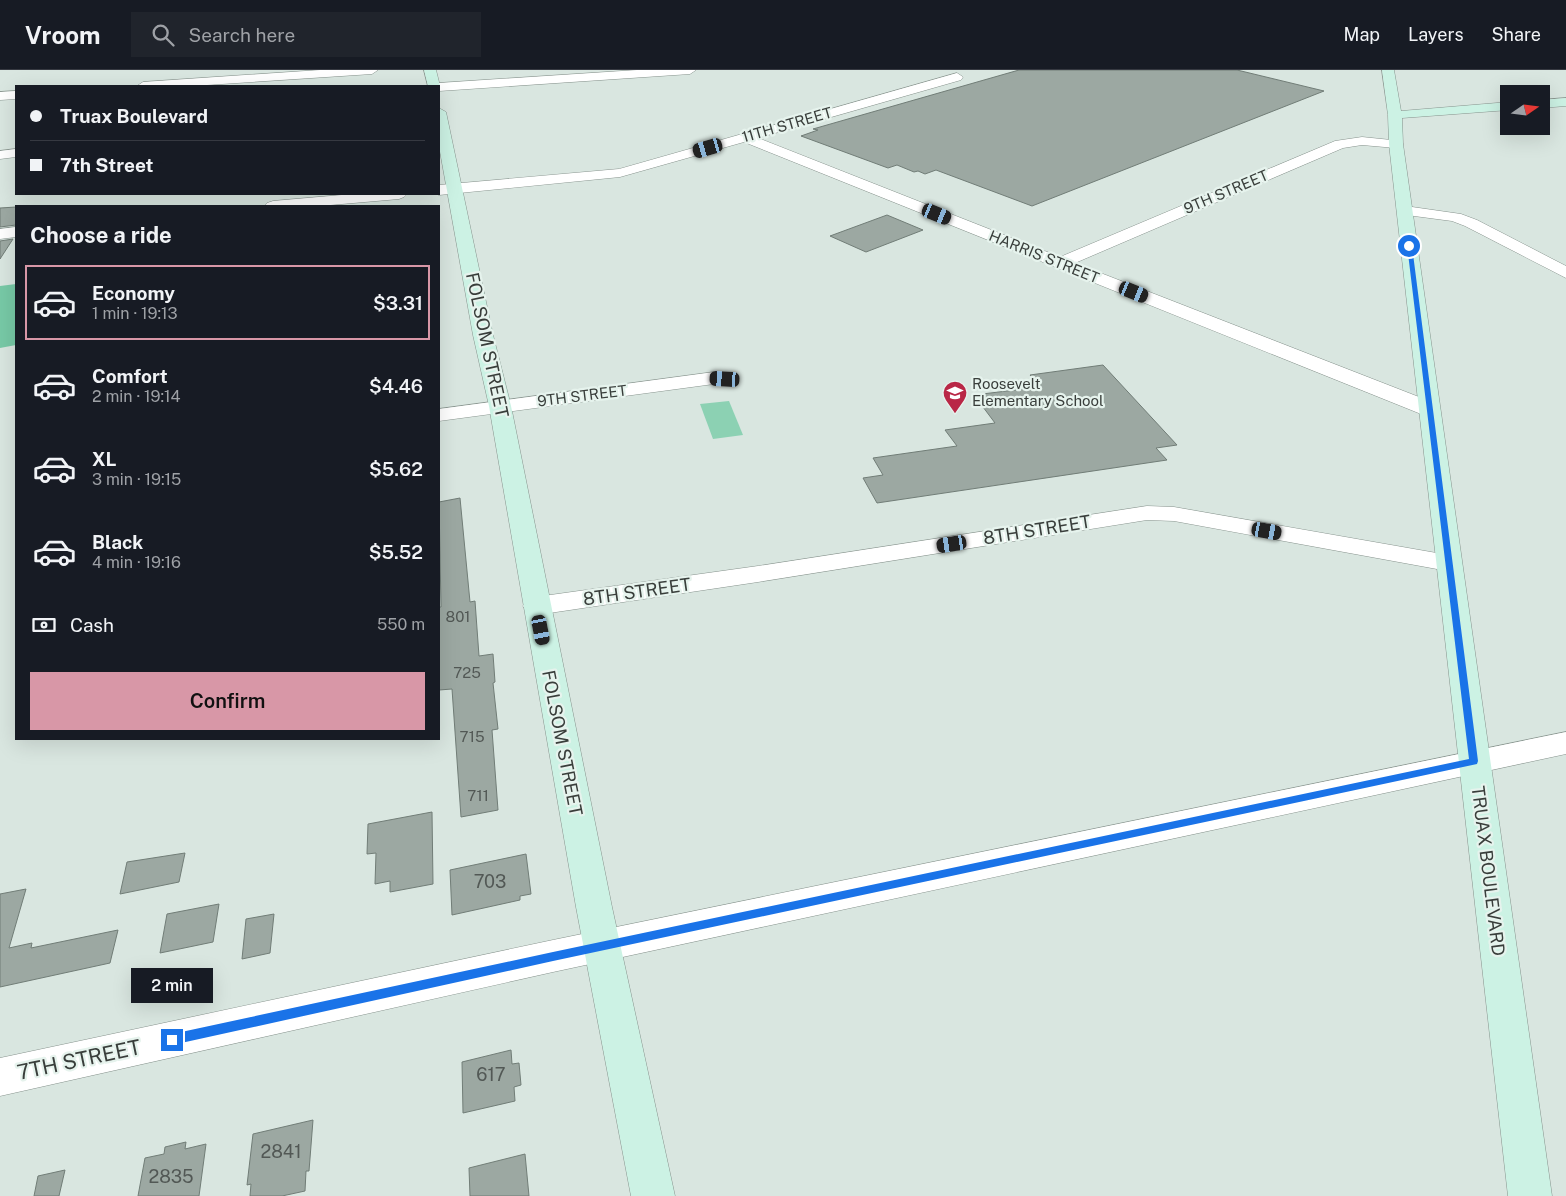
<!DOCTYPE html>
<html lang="en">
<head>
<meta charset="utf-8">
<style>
  :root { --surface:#171b24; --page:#20242c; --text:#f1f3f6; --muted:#9ea1a6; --line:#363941; --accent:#d897a7 }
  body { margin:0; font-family:"Public Sans",sans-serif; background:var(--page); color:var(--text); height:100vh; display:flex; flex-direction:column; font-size:19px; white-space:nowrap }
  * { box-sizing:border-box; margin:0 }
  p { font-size:16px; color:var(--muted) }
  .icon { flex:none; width:28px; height:28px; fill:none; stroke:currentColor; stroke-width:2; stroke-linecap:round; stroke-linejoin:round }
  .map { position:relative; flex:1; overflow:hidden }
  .sheet { position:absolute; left:15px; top:135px; width:425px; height:535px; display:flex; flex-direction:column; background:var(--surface); border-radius:0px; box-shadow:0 5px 20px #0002 }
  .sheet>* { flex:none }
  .hud { position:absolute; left:15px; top:15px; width:425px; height:110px; border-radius:0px; box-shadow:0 5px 20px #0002; display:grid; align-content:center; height:110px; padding:0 15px; background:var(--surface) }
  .needle { width:32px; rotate:76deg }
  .fabs { position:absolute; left:1500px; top:15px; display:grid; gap:10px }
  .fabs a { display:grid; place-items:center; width:50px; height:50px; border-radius:0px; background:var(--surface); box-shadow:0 5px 20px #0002; font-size:25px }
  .end { position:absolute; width:22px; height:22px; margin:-11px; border:6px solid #1a73e8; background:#fff; box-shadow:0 0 0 2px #fff }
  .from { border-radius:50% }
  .bubble { position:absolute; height:35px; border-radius:0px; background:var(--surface); box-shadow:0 5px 20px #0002; font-size:16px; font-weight:600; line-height:35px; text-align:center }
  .car { position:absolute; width:15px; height:30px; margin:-15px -8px; border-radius:6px; box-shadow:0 0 4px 1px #0007; background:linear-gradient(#222 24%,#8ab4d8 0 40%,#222 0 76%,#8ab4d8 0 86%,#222 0) }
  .hud b { display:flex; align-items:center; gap:18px; height:48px; font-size:19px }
  .hud b+b { border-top:1px solid var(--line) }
  .hud i { width:12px; height:12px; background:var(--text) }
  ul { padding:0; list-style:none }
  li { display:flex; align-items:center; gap:15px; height:75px; margin:0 10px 8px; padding:0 5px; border:2px solid transparent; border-radius:0px }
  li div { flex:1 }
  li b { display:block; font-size:19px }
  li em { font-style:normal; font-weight:600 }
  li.current { border-color:var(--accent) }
  li>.icon { width:45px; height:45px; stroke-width:1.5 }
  h2 { padding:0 15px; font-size:22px; line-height:60px }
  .pay { display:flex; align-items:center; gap:12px; height:55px; padding:0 15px; font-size:19px }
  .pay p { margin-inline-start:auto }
  .button { display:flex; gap:10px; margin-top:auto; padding:10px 15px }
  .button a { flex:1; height:58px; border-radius:0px; background:var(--accent); color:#111; font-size:20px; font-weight:600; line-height:58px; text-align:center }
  header { display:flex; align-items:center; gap:30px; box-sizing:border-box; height:70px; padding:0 25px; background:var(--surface); border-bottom:1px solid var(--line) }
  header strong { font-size:24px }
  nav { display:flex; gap:28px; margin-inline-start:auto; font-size:18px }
  .search { width:350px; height:45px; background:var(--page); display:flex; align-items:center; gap:12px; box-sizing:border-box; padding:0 18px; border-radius:0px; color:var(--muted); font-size:19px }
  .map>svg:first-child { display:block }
  .green { fill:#8cd1b3 }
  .forest { fill:#77c9a6 }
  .building { fill:#9ca8a2; stroke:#717d77 }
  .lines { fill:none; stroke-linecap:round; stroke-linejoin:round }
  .street-casing { stroke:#87938d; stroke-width:1 }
  .secondary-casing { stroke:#87938d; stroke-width:1 }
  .street { fill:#fff; fill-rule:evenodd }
  .secondary { fill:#ccf2e4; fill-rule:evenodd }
  .route { fill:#1a73e8 }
  .labels { text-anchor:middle; stroke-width:4.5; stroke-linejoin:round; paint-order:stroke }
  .far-street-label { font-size:15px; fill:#393e3b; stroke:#e6f3ed }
  .far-poi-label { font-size:15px; fill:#393e3b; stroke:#e6f3ed; text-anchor:start }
  .number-label { font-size:15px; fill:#525855 }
  .street-label { font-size:18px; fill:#393e3b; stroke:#e6f3ed }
  .near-number-label { font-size:18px; fill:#525855 }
  .near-street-label { font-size:21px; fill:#393e3b; stroke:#e6f3ed }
</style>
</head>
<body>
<header>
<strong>Vroom</strong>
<div class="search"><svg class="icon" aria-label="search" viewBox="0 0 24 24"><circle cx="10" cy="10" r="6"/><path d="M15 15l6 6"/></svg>Search here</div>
<nav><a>Map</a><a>Layers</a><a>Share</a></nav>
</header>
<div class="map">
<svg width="1566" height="1126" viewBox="0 0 1566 1126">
  <rect width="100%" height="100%" fill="#d9e6e0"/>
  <path class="green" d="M729 331 743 365 713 369 700 334Z"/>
  <path class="forest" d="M16 214V275L0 278V216Z"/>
  <path class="building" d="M1019 0H1237L1324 21 1032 136 936 100 925 104 918 101 914 102 897 95 888 98 801 66 818 60 813 59Z
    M16 137V155L0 157V138Z
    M887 145 923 160 866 182 830 166Z
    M13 169 0 189V171Z
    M1103 295 1177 375 1156 378 1167 390 877 433 863 408 883 405 873 388 957 376 945 360 995 353 974 325 1040 317 1030 305Z
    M460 428 470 532 475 531 479 586 493 584 495 612 493 613 498 659 492 660 498 740 461 747 452 619 439 620V537H441L439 432Z
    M432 742 433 814 390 822V811L375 814 376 783 367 784 368 754Z
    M185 783 179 812 120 824 127 792Z
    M526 784 531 824 520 826V830L452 845 450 800Z
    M26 819 9 878 32 873 31 878 118 860 110 893 0 917V824Z
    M219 834 213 872 160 883 167 844Z
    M274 844 270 883 242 889 246 849Z
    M511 980 512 994 519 993 521 1015 514 1017 515 1031 463 1043 462 992Z
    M313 1050 309 1101H306L305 1121 282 1126H250L251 1114 247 1115 253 1064Z
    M186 1072 185 1079 206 1074 199 1126H138L145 1088 164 1084 165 1077Z
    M525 1084 529 1126H470L469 1098Z
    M65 1100 59 1126H34L38 1106Z"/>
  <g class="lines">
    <defs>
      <path id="street" d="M320 0H378L372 4 192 16H137L143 12Z
        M637 0H696L690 4 439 21V16H433L439 13Z
        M957 3 963 7 961 10 758 68 1060 187 1335 71 1362 67 1401 71 1403 74 1401 77 1396 78 1362 75 1343 78 1075 193 1437 334 1440 339 1437 344 1429 345 1421 344 744 72 620 107 439 125 436 124H439V115L619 99Z
        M16 21V29L0 30V22Z
        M16 79V87L0 89V81Z
        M353 124H407L404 127 399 129 319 136H265L267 133 273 131Z
        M1405 136 1461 144 1477 150 1566 196V208L1465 156 1452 151 1399 144 1397 141 1399 138Z
        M16 157V167L0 169V159Z
        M714 302 732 305 735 309 732 313 714 314 439 351V339Z
        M1147 436 1174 437 1448 485 1457 487 1461 493 1457 499 1448 501 1174 451 1147 450 758 512 536 545 527 542 523 536 527 530 536 527 758 496Z
        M1566 662V684L553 902 0 1026V988L553 870Z"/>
      <path id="secondary" d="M424 0H436L440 16 439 18V16H428Z
        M1382 0H1394L1401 41 1509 32V40L1402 48 1403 74 1552 1126H1508L1389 74 1388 45Z
        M1566 28V36L1541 38V30Z
        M439 38 446 42 493 265 511 336 612 837 675 1126H631L576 837 489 336 473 265 439 76Z"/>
    </defs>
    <use href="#street" class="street-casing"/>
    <use href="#secondary" class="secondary-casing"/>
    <use href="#street" class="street"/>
    <use href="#secondary" class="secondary"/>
  </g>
  <path class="route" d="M1407 175 1412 176 1478 691 1477 694 553 891 172 975 168 974 166 970 168 966 172 964 553 882 1469 689Z"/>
  <defs>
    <symbol id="school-pin" viewBox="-11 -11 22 30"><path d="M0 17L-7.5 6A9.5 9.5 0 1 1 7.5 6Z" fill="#b92746" stroke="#e6f3ed"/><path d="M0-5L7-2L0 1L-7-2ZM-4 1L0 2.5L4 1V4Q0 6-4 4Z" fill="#fff"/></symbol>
  </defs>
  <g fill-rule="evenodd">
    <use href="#school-pin" x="941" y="309" width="28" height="38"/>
  </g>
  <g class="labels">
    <g class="far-street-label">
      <text transform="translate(787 55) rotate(-16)" y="5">11TH STREET</text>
      <text transform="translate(1226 122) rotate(-23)" y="5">9TH STREET</text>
      <text transform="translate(1044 187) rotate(22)" y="5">HARRIS STREET</text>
      <text transform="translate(582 326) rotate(-7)" y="5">9TH STREET</text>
    </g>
    <g class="far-poi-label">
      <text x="972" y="319">Roosevelt<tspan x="972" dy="17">Elementary School</tspan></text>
    </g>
    <g class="number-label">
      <text x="458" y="552">801</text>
      <text x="467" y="608">725</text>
      <text x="472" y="672">715</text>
      <text x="478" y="731">711</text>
    </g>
    <g class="street-label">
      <text transform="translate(487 275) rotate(78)" y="6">FOLSOM STREET</text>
      <text transform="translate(1037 460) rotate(-9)" y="6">8TH STREET</text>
      <text transform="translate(637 522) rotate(-8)" y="6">8TH STREET</text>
      <text transform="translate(562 673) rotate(79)" y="6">FOLSOM STREET</text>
      <text transform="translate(1488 801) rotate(83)" y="6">TRUAX BOULEVARD</text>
    </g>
    <g class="near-number-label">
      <text x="490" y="818">703</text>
      <text x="491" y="1011">617</text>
      <text x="281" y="1088">2841</text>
      <text x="171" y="1113">2835</text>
    </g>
    <g class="near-street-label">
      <text transform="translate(79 990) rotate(-12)" y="7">7TH STREET</text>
    </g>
  </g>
</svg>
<div class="fabs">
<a><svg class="needle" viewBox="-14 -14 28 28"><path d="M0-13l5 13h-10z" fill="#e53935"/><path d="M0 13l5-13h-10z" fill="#9ea1a6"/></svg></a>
</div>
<i class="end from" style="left:1409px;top:176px"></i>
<i class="end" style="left:172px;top:970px"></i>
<div class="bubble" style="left:131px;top:898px;width:82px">2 min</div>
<i class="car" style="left:708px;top:78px;rotate:254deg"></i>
<i class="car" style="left:937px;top:144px;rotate:112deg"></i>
<i class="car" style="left:1134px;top:222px;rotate:112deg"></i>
<i class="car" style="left:725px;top:309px;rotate:273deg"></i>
<i class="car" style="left:1267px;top:461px;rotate:100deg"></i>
<i class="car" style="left:952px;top:474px;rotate:261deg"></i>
<i class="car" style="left:541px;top:560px;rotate:169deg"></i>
<div class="hud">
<b><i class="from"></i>Truax Boulevard</b>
<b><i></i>7th Street</b>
</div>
<section class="sheet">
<h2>Choose a ride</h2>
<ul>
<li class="current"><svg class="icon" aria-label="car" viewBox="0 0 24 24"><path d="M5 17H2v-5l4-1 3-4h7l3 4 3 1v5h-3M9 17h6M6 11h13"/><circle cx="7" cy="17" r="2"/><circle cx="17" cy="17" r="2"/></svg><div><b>Economy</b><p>1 min · 19:13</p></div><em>$3.31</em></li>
<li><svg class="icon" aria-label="car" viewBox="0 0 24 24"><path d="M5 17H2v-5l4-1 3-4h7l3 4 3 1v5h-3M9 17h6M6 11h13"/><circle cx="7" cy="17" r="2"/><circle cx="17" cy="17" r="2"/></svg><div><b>Comfort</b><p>2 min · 19:14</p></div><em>$4.46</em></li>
<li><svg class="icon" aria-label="car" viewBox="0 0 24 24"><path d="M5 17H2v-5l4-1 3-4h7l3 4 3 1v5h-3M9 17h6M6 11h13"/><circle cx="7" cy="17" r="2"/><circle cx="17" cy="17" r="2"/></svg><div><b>XL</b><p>3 min · 19:15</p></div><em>$5.62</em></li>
<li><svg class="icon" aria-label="car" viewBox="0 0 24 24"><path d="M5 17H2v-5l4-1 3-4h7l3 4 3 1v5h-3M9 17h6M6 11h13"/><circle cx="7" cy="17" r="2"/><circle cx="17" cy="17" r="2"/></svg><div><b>Black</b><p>4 min · 19:16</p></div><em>$5.52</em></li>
</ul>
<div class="pay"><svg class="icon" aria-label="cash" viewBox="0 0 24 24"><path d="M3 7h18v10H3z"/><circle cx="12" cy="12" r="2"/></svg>Cash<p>550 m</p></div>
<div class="button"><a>Confirm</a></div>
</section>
</div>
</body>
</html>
